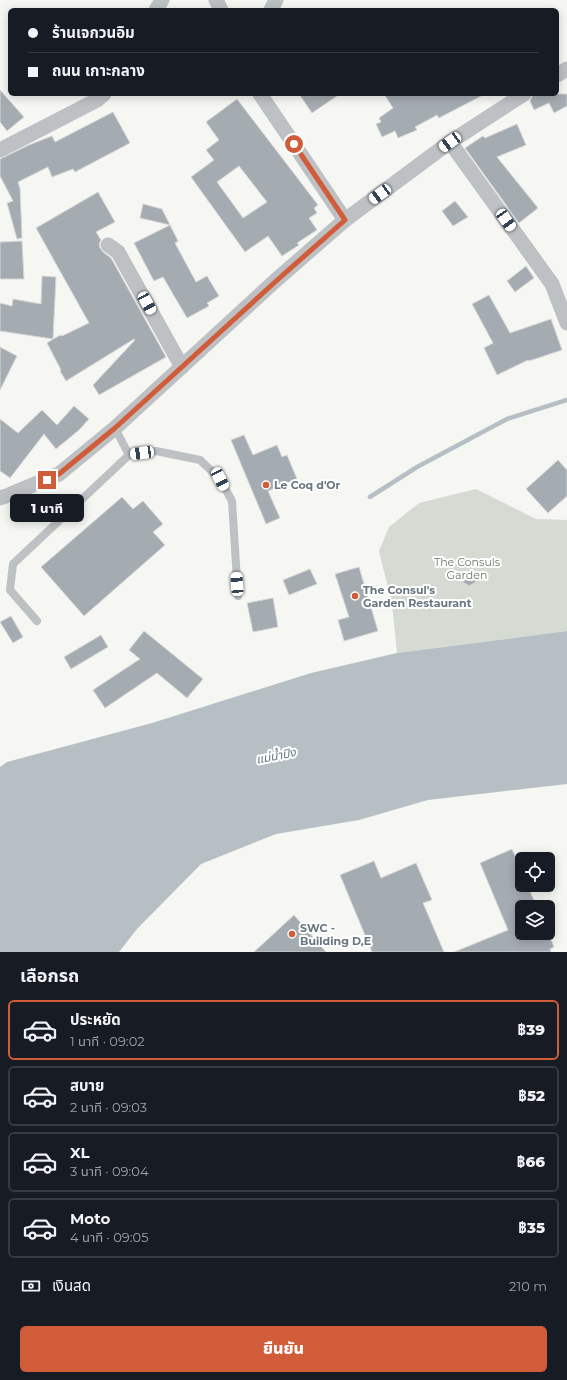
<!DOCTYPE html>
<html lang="th">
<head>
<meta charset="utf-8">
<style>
  :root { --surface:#171b24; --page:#242831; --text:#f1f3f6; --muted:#9ea1a6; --line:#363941; --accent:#d05c39 }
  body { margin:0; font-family:Montserrat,"Noto Sans Thai",sans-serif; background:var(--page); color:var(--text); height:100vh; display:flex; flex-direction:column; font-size:15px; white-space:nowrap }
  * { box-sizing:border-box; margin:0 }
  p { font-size:13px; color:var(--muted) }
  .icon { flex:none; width:22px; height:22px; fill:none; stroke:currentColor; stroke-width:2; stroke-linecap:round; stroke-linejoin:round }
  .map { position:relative; height:952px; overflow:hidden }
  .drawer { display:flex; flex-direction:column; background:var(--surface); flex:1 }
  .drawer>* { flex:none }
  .top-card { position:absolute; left:8px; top:8px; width:551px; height:88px; border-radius:6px; box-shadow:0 2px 10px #0003; display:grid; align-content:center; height:88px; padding:0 20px; background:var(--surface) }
  .fabs { position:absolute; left:515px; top:852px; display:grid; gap:8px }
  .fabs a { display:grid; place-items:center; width:40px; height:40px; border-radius:6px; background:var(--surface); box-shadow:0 2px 10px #0003; font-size:20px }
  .end { position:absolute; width:18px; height:18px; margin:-9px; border:5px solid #d05c39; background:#fff; box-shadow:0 0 0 2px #fff }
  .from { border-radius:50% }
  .bubble { position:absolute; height:28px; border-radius:6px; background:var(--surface); box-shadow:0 2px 10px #0003; font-size:13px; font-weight:800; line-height:28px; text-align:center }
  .car { position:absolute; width:12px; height:24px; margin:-12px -6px; border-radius:5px; box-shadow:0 0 3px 1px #0007; background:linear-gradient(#fff 24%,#345 0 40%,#fff 0 76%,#345 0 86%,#fff 0) }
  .top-card b { display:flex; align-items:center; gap:14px; height:38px; font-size:15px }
  .top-card b+b { border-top:1px solid var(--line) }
  .top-card i { width:10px; height:10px; background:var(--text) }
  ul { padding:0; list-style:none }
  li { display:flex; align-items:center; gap:12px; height:60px; margin:0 8px 6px; padding:0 12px; border:2px solid var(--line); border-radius:6px }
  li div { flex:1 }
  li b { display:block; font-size:15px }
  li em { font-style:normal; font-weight:800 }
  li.selected { border-color:var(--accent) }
  li>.icon { width:36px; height:36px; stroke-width:1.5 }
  h2 { padding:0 20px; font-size:18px; line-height:48px }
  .pay { display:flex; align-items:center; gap:10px; height:44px; padding:0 20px; font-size:15px }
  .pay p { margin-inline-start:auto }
  .cta { display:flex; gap:8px; margin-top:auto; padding:8px 20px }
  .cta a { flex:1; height:46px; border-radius:6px; background:var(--accent); color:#fff; font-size:16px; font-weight:800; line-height:46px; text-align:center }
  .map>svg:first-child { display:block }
  .green { fill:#d5dad3 }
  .water { fill:#b6c0c4 }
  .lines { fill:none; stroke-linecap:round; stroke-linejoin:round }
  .stream { stroke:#b6c0c4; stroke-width:4.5 }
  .building { fill:#a5acb1; stroke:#d7d7d6; fill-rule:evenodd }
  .lane { stroke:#bdc1c4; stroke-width:8 }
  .street { stroke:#bdc1c4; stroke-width:15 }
  .route { stroke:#d05c39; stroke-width:5 }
  .poi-dot { fill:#d05c39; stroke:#fff; stroke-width:1.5 }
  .labels { text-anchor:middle; stroke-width:4; stroke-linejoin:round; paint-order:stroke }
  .poi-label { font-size:11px; font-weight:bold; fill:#687681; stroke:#fff; text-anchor:start }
  .park-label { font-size:11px; fill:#6a7966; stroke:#fff }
  .water-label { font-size:12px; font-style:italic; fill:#64777d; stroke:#fff }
</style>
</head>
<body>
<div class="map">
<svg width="567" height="952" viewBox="0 0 567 952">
  <rect width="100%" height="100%" fill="#f6f6f3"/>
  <path class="green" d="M476 489 536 519 567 520V631L397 653 392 604 379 551 389 527 419 503Z"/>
  <path class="water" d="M567 631V784L428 800 359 820 276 834 201 864 137 929 119 952H0V767L7 762 152 723 311 673 397 653Z"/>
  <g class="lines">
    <path class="stream" d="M370 497 417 467 507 419 567 400"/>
  </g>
  <path class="building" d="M0 90 24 117 7 131 0 122Z
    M299 94H340L312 113Z
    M384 94H485L439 118 437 115 415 127 417 130 398 138 395 131 382 137 376 124 381 122 379 118 393 108Z
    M533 94H567V106L554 113 549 103 534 110 530 101Z
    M237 99 318 205 314 208 317 213 309 218 317 230 297 243 299 245 282 256 268 236 245 252 191 177 214 160 206 150 219 140 206 122ZM239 166 267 202 243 218 217 182Z
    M113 112 130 143 75 172 73 169 52 177 48 167 18 182 20 188 22 238 17 239 7 203 13 201 0 176V159L29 145 52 136 55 142Z
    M517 124 526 145 497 157 538 208 519 223 465 148 483 136 485 138Z
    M98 192 115 222 96 232 101 240 99 244 100 248 103 252 111 258 166 357 99 395 93 385 135 340 134 339 66 381 60 371 61 370 47 343 53 339 0 331V303L12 306 13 299 41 304 42 276 56 277 53 339 61 335 62 336 89 323 36 228Z
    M455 201 468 217 453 226 442 211Z
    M143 204 162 209 170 225 140 218Z
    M170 225 178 241 175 243 196 282 207 276 219 296 207 303 209 306 187 318 163 277 154 281 134 243Z
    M22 241 24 279H0V242Z
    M526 266 534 278 515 292 507 281Z
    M489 295 510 333 551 319 562 350 529 361 528 360 497 375 484 348 493 343 472 304Z
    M0 347 17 356 0 390Z
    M74 406 89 419 79 430 56 449 44 434 10 478 0 471V419L18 433 42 410 57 425Z
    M244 435 253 455 277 445 282 457 287 455 297 479 268 491 280 518 266 524 231 440Z
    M558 460 567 470V496L548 513 526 489Z
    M122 497 133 509 143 501 163 524 153 532 165 545 84 616 41 567Z
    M359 567 378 631 344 641 338 620 349 617 335 574Z
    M310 569 317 584 289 595 283 580Z
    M468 571 475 574 476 582 469 586 463 582 462 576Z
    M273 598 278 627 253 632 247 603Z
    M11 616 23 637 13 643 0 622Z
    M144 631 203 679 187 698 157 673 105 708 93 690 140 659 129 650Z
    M101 635 108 647 71 669 64 657Z
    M512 849 522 872V885H527L537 907H522V933H548L554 947 550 949 551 952H454L508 930 480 863Z
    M374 861 381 878 416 863 432 900 423 903 444 952H372L340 875Z
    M294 915 326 952H254Z"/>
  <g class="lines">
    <path class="lane" d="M129 455 156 451 200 460 220 479 232 501 238 596
      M37 621 10 590 13 564 129 455 115 428"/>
    <path class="street" d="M216 0 221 10
      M156 10 162 0
      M271 10 276 0
      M557 75 567 69
      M260 94 345 220
      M450 142 552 284 567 323
      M0 150 97 100 104 94
      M108 245 118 252 182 367
      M0 498 9 495 59 474 115 428 275 281 345 220 450 142 524 94"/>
  </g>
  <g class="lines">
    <path class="route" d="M47 480 59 474 115 428 275 282 345 220 294 144"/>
  </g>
  <g class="poi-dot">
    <circle cx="266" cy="485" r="4"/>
    <circle cx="355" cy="596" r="4"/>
    <circle cx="292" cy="934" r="4"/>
  </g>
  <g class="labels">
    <g class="poi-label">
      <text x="274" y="489">Le Coq d'Or</text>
      <text x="363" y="594">The Consul's<tspan x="363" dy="13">Garden Restaurant</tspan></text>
      <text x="300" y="932">SWC -<tspan x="300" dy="13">Building D,E</tspan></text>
    </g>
    <g class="park-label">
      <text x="467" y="566">The Consuls<tspan x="467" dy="13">Garden</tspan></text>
    </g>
    <g class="water-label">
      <text transform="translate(276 756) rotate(-11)" y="4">แม่น้ำปิง</text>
    </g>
  </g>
</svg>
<div class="fabs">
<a><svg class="icon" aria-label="locate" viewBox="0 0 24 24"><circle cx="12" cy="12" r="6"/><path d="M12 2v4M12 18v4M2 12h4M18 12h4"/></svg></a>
<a><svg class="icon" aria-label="layers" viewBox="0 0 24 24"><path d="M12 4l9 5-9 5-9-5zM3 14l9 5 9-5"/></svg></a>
</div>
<i class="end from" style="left:294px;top:144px"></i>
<i class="end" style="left:47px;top:480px"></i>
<div class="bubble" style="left:10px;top:494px;width:74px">1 นาที</div>
<i class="car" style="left:450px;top:142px;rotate:234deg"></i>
<i class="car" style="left:380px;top:194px;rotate:234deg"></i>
<i class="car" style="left:506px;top:220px;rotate:145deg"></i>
<i class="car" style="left:147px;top:303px;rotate:151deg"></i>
<i class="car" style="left:142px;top:453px;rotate:262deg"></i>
<i class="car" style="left:220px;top:479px;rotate:153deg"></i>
<i class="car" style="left:237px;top:584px;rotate:356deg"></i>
<div class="top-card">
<b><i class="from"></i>ร้านเจกวนอิม</b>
<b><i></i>ถนน เกาะกลาง</b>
</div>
</div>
<section class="drawer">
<h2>เลือกรถ</h2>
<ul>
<li class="selected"><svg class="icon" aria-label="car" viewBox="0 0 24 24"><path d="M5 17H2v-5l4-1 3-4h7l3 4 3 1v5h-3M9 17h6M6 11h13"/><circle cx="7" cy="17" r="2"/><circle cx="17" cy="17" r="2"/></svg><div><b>ประหยัด</b><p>1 นาที · 09:02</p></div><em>฿39</em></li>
<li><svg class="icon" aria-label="car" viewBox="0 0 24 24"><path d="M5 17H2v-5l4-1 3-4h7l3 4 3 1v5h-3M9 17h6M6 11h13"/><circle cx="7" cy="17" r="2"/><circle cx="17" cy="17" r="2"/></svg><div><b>สบาย</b><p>2 นาที · 09:03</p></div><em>฿52</em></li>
<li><svg class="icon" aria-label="car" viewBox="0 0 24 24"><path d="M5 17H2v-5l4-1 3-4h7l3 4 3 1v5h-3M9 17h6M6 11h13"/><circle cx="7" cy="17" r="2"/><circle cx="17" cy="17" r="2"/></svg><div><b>XL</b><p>3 นาที · 09:04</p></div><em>฿66</em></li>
<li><svg class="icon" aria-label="car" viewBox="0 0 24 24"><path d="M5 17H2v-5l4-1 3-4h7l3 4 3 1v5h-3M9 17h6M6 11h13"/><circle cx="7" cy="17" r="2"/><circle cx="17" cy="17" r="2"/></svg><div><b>Moto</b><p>4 นาที · 09:05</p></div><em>฿35</em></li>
</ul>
<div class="pay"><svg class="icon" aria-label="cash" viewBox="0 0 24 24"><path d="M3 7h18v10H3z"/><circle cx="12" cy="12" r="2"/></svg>เงินสด<p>210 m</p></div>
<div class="cta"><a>ยืนยัน</a></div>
</section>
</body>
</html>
